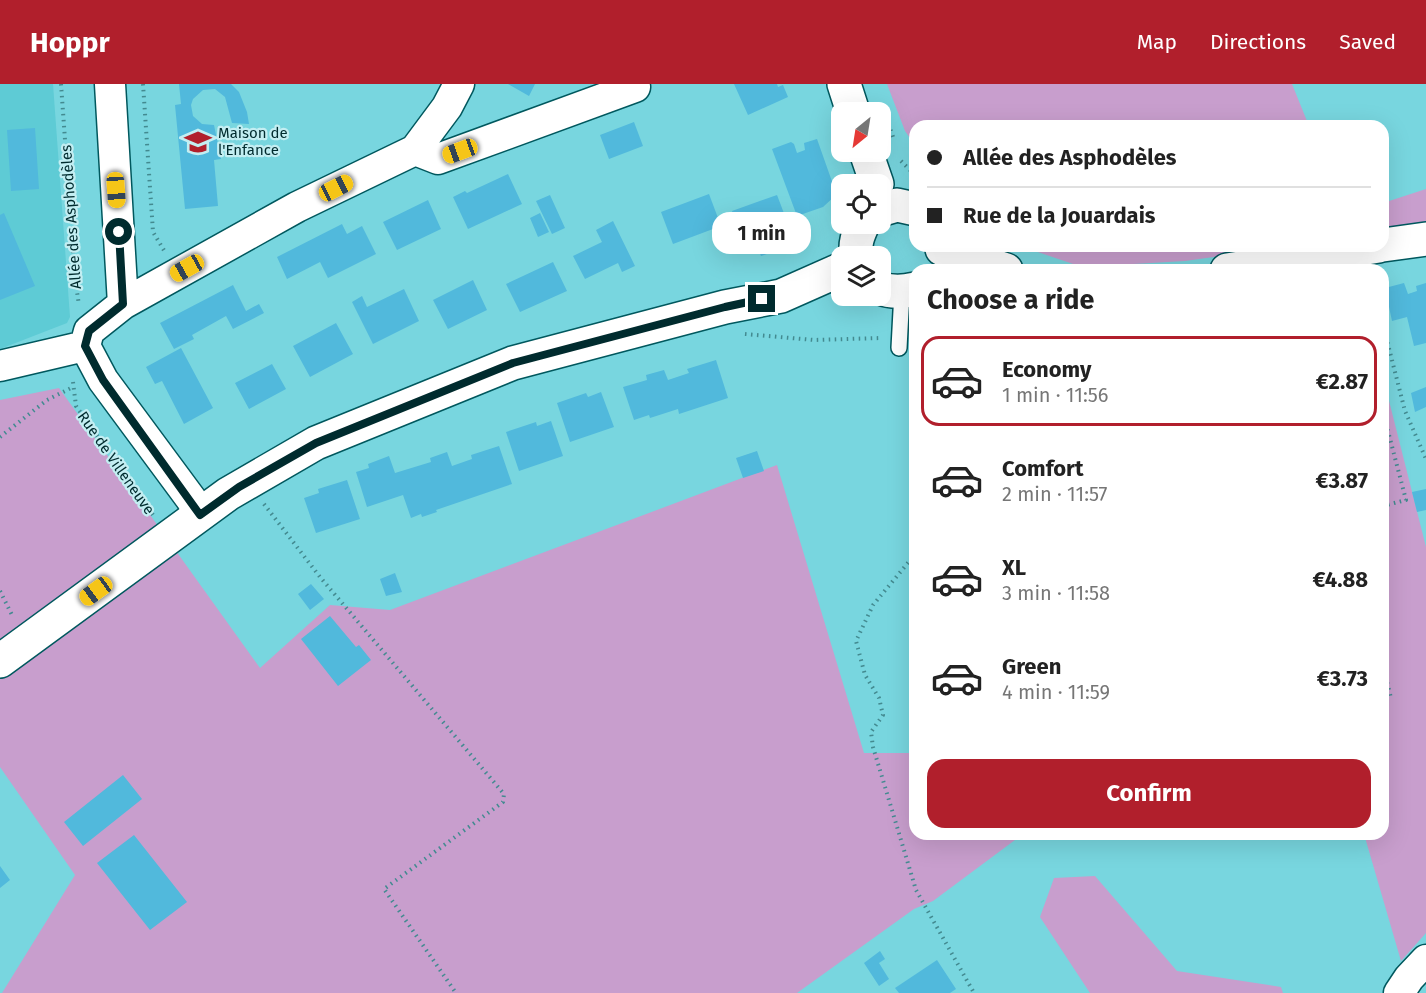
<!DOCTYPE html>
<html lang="en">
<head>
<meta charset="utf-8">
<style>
  :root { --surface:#fff; --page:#f2f2f2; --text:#222; --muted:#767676; --line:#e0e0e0; --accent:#b11f2c }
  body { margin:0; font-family:"Fira Sans",sans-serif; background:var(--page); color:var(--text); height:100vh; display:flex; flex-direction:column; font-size:22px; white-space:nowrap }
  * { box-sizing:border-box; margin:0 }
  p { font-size:20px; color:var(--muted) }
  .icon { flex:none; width:33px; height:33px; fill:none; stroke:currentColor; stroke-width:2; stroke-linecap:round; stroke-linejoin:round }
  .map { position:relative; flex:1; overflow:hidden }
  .panel { position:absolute; left:909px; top:180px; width:480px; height:576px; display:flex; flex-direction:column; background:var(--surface); border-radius:18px; box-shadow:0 6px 24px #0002 }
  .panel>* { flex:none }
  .top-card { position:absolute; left:909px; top:36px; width:480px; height:132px; border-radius:18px; box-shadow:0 6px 24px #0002; display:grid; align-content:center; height:132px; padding:0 18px; background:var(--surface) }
  .needle { width:39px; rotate:210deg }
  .tools { position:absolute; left:831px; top:18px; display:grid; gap:12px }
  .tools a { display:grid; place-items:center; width:60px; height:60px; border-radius:12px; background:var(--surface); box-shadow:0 6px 24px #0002; font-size:30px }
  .end { position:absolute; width:27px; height:27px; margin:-14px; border:8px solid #002b2e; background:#fff; box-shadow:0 0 0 3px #fff }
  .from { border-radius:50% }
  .bubble { position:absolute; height:42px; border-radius:18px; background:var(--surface); box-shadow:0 6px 24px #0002; font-size:20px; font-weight:700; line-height:42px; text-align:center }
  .car { position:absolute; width:18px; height:36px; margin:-18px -9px; border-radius:8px; box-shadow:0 0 4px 2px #0007; background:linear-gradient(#f5c518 24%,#345 0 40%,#f5c518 0 76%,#345 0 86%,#f5c518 0) }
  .top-card b { display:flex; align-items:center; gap:21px; height:57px; font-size:22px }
  .top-card b+b { border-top:2px solid var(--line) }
  .top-card i { width:15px; height:15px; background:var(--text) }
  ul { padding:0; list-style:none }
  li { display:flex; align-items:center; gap:18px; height:90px; margin:0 12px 9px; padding:0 6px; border:3px solid transparent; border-radius:18px }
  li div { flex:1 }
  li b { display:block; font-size:22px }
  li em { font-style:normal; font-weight:700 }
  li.active { border-color:var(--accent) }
  li>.icon { width:54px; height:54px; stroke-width:1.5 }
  h2 { padding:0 18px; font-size:27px; line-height:72px }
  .primary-button { display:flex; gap:12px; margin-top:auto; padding:12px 18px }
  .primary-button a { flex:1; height:69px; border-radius:18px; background:var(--accent); color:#fff; font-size:24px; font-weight:700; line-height:69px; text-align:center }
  header { display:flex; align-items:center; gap:36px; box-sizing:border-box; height:84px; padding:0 30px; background:var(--accent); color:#fff }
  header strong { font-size:28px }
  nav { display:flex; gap:33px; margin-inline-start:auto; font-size:21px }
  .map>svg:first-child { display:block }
  .built { fill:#5ecbd5 }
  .green { fill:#c89ecd }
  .building { fill:#51b9dc }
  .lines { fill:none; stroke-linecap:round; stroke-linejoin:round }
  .service-casing { stroke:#00585e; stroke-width:18 }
  .minor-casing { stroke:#00585e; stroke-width:33 }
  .tertiary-casing { stroke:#00585e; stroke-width:36 }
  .secondary-casing { stroke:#00585e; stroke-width:36 }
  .path { stroke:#438a90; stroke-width:4; stroke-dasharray:1.5 4.5; stroke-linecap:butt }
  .service { stroke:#fff; stroke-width:15 }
  .minor { stroke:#fff; stroke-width:30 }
  .tertiary { stroke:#fff; stroke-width:33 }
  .secondary { stroke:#fff; stroke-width:33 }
  .route { stroke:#002b2e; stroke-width:8 }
  .labels { text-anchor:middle; stroke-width:4.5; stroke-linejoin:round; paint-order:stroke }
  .poi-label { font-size:15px; fill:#002b2e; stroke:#c3eef2; text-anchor:start }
  .street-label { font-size:15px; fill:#002b2e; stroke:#c3eef2 }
</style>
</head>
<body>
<header>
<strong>Hoppr</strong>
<nav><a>Map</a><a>Directions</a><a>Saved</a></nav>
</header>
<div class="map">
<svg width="1426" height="909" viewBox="0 0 1426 909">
  <rect width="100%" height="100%" fill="#78d6df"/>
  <path class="built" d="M0 0H53L70 233 67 239 0 265Z"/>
  <path class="green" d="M887 0H1292L1309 42H915V61L905 47Z
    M1426 105V144L1383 150V119Z
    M1020 162H1292L1185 177 1082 183Z
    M1383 293 1426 463V849L1401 877 1364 750H1383Z
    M59 304 260 584 330 521 390 526 777 381 864 669H915V750H1023L933 817 914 825 797 909H2L75 791 0 683V316Z
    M1095 792 1177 887 1281 903 1283 909H1090L1040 833 1054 794Z"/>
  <path class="building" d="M179 0H231L239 8 247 28 249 40 232 39 225 13 215 5 203 6 193 15 191 21 193 32 202 40 214 41 221 75 214 76 218 122 185 125 175 21 181 20Z
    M508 0H535L529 12Z
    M734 0H777L778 3 783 1 788 13 748 31Z
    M634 38 643 62 609 75 600 51Z
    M35 44 39 105 11 107 7 46Z
    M817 55 835 106 836 111 823 123 797 132 772 65 791 58 794 60 797 69 805 66 804 59Z
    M508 90 522 120 468 145 453 113 465 107 467 109Z
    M709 110 721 142 673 160 661 128Z
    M550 111 565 144 552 150 536 117Z
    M777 111 785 132 776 135 786 163 761 172 750 143 739 147 732 127Z
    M428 116 441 145 397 166 383 138Z
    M4 129 35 202 0 216V131Z
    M540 129 549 148 538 153 530 134Z
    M613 137 635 182 622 188 618 179 585 195 573 172 602 158 596 146Z
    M342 140 347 150 362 142 376 170 328 194 320 178 287 195 277 173Z
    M553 178 567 207 520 228 506 200Z
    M473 196 487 226 448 245 433 216Z
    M1404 199 1408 210 1417 207 1416 202 1426 199V259L1414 262 1407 233 1392 237 1385 204Z
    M233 201 246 227 259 220 264 229 233 245 226 232 192 251 194 255 174 265 160 239Z
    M404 205 419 237 373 260 352 218 362 212 367 223Z
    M336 239 353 270 310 293 293 262Z
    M181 264 213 324 184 340 162 297 155 300 146 283Z
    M716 276 728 314 679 330 678 325 650 334 649 331 634 336 623 303 647 296 646 291 664 286 668 296 689 289 687 285Z
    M272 280 286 305 249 325 235 299Z
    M1426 303V323L1415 328 1411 309Z
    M601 308 614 343 570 358 557 319 586 309 588 313Z
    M551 337 563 372 519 387 506 348 536 338 537 342Z
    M499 362 512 400 436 426 437 428 422 433 421 430 411 434 403 411 367 423 356 388 369 384 368 380 389 372 395 389 431 378 430 374 447 368 452 382 472 375 471 371Z
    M757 367 764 387 743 394 736 374Z
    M347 396 360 435 316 449 304 414 319 409 318 405Z
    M1426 405V426L1417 428 1412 408Z
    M395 489 402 508 386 512 380 495Z
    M311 500 324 515 310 526 298 510Z
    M330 532 356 563 359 561 371 576 338 602 301 555Z
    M123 691 142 715 83 762 64 738Z
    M134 751 187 818 150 846 97 779Z
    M0 782 10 796 0 804Z
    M880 867 885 875 879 879 889 895 879 902 864 879Z
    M937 876 956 905 950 909H899L895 904Z"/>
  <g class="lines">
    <defs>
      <path id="service" d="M899 264 902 208"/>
      <path id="minor" d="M110 0 123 220
        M415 66 438 75 635 3
        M0 282 85 262
        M200 431 191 415 103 296 85 262 89 247 123 220 297 123 415 66 447 23 459 0
        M1399 909 1409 894 1426 876"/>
      <path id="tertiary" d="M844 0 853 28
        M866 68 877 100"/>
      <path id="secondary" d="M880 126 897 121 915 125
        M1383 161 1426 155
        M942 165 1006 186
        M857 172C854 160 858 151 863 140
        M1227 186 1379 162
        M880 204C892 209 903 208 915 205
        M0 577 228 410 316 359 513 279 725 223 781 212 842 185"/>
    </defs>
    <use href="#service" class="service-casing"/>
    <use href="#minor" class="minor-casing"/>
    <use href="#tertiary" class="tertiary-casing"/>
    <use href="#secondary" class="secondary-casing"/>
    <path class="path" d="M61 0 75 195 79 221
      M143 0 153 148 165 168
      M883 23 894 56
      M901 77 915 91
      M1383 241 1405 327 1426 375
      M745 250 814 256 881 254
      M73 298 76 322 153 431
      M1383 328 1406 416 1383 422
      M0 353 47 316 73 303
      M264 420 320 493 504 710 503 718 384 805 456 909
      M912 474 873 521 856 557 865 591 879 614 883 631 871 648 873 663 916 806 974 909
      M0 507 13 533
      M1383 581 1391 614"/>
    <use href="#service" class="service"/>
    <use href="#minor" class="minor"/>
    <use href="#tertiary" class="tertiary"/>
    <use href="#secondary" class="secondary"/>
  </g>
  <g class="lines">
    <path class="route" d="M119 148 123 220 89 247 85 262 103 296 200 431 239 403 316 359 513 279 725 223 762 215"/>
  </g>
  <defs>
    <symbol id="school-bare" viewBox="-9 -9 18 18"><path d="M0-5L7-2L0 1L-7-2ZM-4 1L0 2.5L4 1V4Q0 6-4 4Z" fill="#b11f2c" stroke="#c3eef2" stroke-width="2.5" paint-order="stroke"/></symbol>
  </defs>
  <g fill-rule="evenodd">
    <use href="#school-bare" x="179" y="39" width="38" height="38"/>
  </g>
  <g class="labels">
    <g class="poi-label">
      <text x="218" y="54">Maison de<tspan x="218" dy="17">l'Enfance</tspan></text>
    </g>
    <g class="street-label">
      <text transform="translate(71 133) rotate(-94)" y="5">Allée des Asphodèles</text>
      <text transform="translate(116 379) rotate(55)" y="5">Rue de Villeneuve</text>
    </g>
  </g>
</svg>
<div class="tools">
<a><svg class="needle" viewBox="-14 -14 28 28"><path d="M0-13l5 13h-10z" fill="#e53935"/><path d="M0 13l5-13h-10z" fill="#767676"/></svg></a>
<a><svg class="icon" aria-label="locate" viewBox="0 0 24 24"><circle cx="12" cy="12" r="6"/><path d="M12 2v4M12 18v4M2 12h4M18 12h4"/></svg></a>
<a><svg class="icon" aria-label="layers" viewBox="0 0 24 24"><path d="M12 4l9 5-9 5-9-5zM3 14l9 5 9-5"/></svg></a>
</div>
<i class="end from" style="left:119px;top:148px"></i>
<i class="end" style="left:762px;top:215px"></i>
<div class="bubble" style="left:712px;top:128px;width:99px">1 min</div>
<i class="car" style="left:460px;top:67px;rotate:250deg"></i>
<i class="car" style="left:336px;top:104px;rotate:63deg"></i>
<i class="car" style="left:116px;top:106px;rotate:176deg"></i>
<i class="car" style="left:187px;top:184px;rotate:241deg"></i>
<i class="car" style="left:96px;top:507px;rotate:234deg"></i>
<div class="top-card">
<b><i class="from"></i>Allée des Asphodèles</b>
<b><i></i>Rue de la Jouardais</b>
</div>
<section class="panel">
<h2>Choose a ride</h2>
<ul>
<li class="active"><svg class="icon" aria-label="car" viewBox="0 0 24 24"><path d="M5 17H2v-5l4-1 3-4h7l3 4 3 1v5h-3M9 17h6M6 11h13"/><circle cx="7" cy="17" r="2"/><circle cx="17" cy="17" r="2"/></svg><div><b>Economy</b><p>1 min · 11:56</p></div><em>€2.87</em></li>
<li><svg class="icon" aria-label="car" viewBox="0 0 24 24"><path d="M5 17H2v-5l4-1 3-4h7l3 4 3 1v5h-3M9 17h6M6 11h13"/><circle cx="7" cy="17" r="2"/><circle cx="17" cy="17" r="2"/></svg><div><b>Comfort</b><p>2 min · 11:57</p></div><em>€3.87</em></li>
<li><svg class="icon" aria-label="car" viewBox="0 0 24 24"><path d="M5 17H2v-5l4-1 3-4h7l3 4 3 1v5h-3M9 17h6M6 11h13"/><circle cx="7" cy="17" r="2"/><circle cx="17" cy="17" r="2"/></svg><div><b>XL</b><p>3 min · 11:58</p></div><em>€4.88</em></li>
<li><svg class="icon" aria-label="car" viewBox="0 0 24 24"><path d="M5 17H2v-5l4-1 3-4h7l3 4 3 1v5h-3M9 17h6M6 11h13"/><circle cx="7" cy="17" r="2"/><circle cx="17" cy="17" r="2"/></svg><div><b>Green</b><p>4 min · 11:59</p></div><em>€3.73</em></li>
</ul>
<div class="primary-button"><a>Confirm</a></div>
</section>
</div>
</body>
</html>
